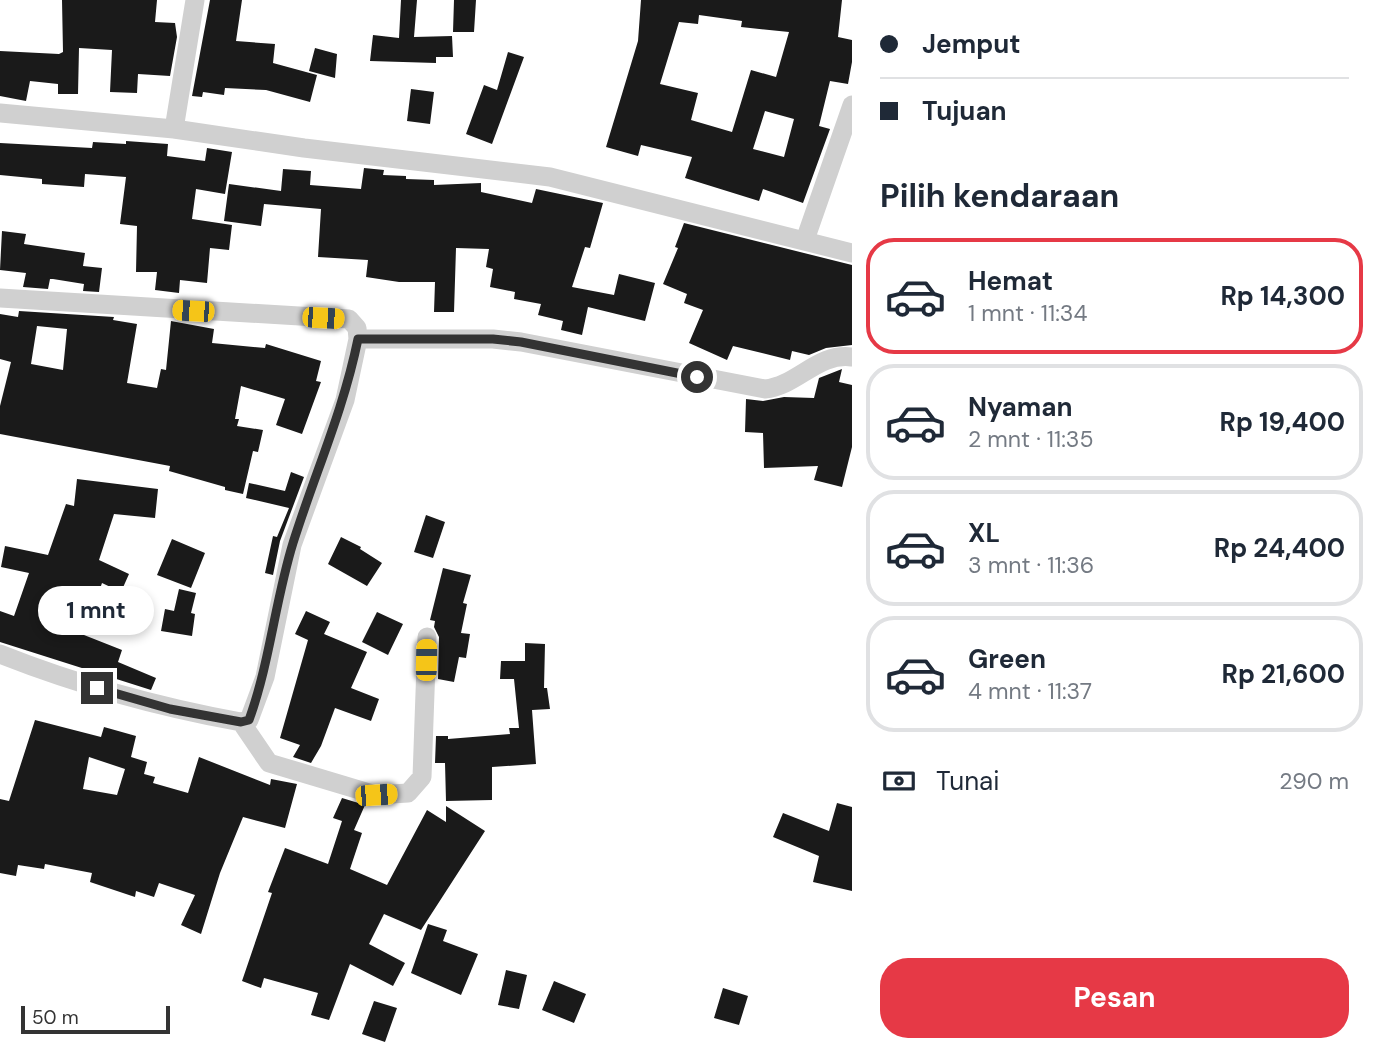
<!DOCTYPE html>
<html lang="id">
<head>
<meta charset="utf-8">
<style>
  :root { --surface:#fff; --page:#f2f2f3; --text:#1f2937; --muted:#747a83; --line:#e0e1e3; --accent:#e63946 }
  body { margin:0; font-family:"DM Sans",sans-serif; background:var(--page); color:var(--text); height:100vh; display:flex; flex-direction:column; font-size:26px; white-space:nowrap }
  * { box-sizing:border-box; margin:0 }
  p { font-size:23px; color:var(--muted) }
  .icon { flex:none; width:38px; height:38px; fill:none; stroke:currentColor; stroke-width:2; stroke-linecap:round; stroke-linejoin:round }
  .map { position:relative; flex:1; overflow:hidden }
  .sheet { display:flex; flex-direction:column; background:var(--surface); width:525px }
  .sheet>* { flex:none }
  .guide { display:grid; align-content:center; height:154px; padding:0 28px; background:var(--surface) }
  .scale { position:absolute; left:21px; bottom:18px; width:149px; box-sizing:border-box; padding-left:7px; border:4px solid #333; border-top:0; font-size:19px; line-height:24px; white-space:nowrap; color:#333; -webkit-text-stroke:5px #fff; paint-order:stroke }
  .end { position:absolute; width:32px; height:32px; margin:-16px; border:9px solid #333; background:#fff; box-shadow:0 0 0 4px #fff }
  .from { border-radius:50% }
  .bubble { position:absolute; height:49px; border-radius:24px; background:var(--surface); box-shadow:0 4px 10px #0003; font-size:23px; font-weight:700; line-height:49px; text-align:center }
  .car { position:absolute; width:21px; height:42px; margin:-21px -10px; border-radius:9px; box-shadow:0 0 5px 2px #0007; background:linear-gradient(#f5c518 24%,#345 0 40%,#f5c518 0 76%,#345 0 86%,#f5c518 0) }
  .guide b { display:flex; align-items:center; gap:24px; height:66px; font-size:26px }
  .guide b+b { border-top:2px solid var(--line) }
  .guide i { width:18px; height:18px; background:var(--text) }
  ul { padding:0; list-style:none }
  li { display:flex; align-items:center; gap:21px; height:116px; margin:0 14px 10px; padding:0 14px; border:4px solid var(--line); border-radius:28px }
  li div { flex:1 }
  li b { display:block; font-size:26px }
  li em { font-style:normal; font-weight:700 }
  li.current { border-color:var(--accent) }
  li>.icon { width:63px; height:63px; stroke-width:1.5 }
  h2 { padding:0 28px; font-size:32px; line-height:84px }
  .pay { display:flex; align-items:center; gap:18px; height:77px; padding:0 28px; font-size:26px }
  .pay p { margin-inline-start:auto }
  .primary-button { display:flex; gap:14px; margin-top:auto; padding:14px 28px }
  .primary-button a { flex:1; height:80px; border-radius:28px; background:var(--accent); color:#fff; font-size:28px; font-weight:700; line-height:80px; text-align:center }
  main { display:flex; flex:1; min-height:0 }
  .map>svg:first-child { display:block }
  .building { fill:#1a1a1a; fill-rule:evenodd }
  .lines { fill:none; stroke-linecap:round; stroke-linejoin:round }
  .minor { stroke:#d0d0d0; stroke-width:19 }
  .route { stroke:#333; stroke-width:9 }
</style>
</head>
<body>
<main>
<div class="map">
<svg width="852" height="1052" viewBox="0 0 852 1052">
  <rect width="100%" height="100%" fill="#fff"/>
  <path class="building" d="M62 0H157L155 22 175 23 177 37 170 76 138 74 137 93 110 92 112 50 79 48 78 94H58V84L30 81 26 101 0 96V51L59 54 63 52Z
    M210 0H242L236 41 275 44 273 63 317 75 310 102 266 90 225 88 224 95 203 92 202 97 192 96Z
    M401 0H417L414 37 452 36 453 57H436V63L370 61 373 35 399 38Z
    M454 0H476L474 32H453Z
    M641 0H842L838 37 852 40V62L848 84 830 81 819 126 830 129 803 203 763 189 759 201 685 178 692 157 641 145 638 156 606 147 638 41ZM699 15 742 21 741 27 789 32 776 77 751 70 732 132 691 120 698 93 660 84 679 22 698 24ZM765 111 794 119 784 157 753 149Z
    M315 48 337 54 335 78 309 71Z
    M508 52 524 57 492 144 466 134 484 85 497 90Z
    M411 89 434 92 430 124 407 121Z
    M126 141 168 144 167 156 205 161 207 148 232 152 225 194 196 189 192 219 232 225 229 250 210 248 207 283 180 280 179 293 155 290 157 272H136L137 226 120 224 126 177 85 174 84 187 42 184V179L0 175V143L92 148 93 142 126 144Z
    M364 168 384 170 383 175 406 176V179L434 180V185L481 183V192L532 203 536 189 603 203 590 248 585 247 572 287 614 295 619 274 655 283 645 321 588 307 582 335 561 330 563 321 538 315 541 304 514 299 515 292 490 287 493 269 486 267 489 249 456 248 454 312H434L435 282H399L366 277 368 260 318 257 321 209 264 204 261 226 224 221 229 184 281 191 283 169 311 171 310 185 361 189Z
    M684 223 852 265V345L826 348 809 355 792 351 790 360 733 346 727 360 689 343 703 310 684 303 687 294 663 284 678 248 675 247Z
    M2 231 26 234 24 244 85 253 83 266 102 268 99 292 83 291 84 284 53 279H50L48 289 23 287 26 273 0 270Z
    M19 311 114 317 113 320 137 324 127 383 157 388 161 369 166 370 171 321 214 329 212 343 265 348 266 344 321 361 316 381 321 382 302 434 276 425 285 399 241 386 235 419H239L237 426 263 430 258 452 253 451 243 494 225 490V487L169 471 170 466 0 434V406L11 362 0 359V314L18 317ZM37 326 67 329 63 370 31 364Z
    M842 369 839 382 852 385V447L842 487 814 480 818 466 764 468 763 433 745 432 746 399 763 401 784 397 814 398 819 378Z
    M291 472 304 477 280 541 273 575 265 573 273 536 277 537 289 508 246 498 249 483 285 491Z
    M77 479 158 489 155 518 114 514 99 560 129 574 121 592 102 583 84 635 122 650 118 662 156 678 151 690 0 642V611L14 616 29 573 1 567 5 546 48 555 66 504 74 506Z
    M426 515 445 522 433 558 414 552Z
    M341 537 361 547 360 549 382 563 367 586 328 564Z
    M172 539 205 553 191 588 157 575Z
    M443 568 471 575 463 603 467 604 461 633 470 634 466 658 459 657 454 682 438 679 439 637 434 627 435 621 430 620Z
    M179 589 196 593 191 613 195 614 192 636 161 631 165 609 174 611Z
    M306 611 330 622 324 634 367 652 351 688 379 699 371 721 335 708 321 746 311 763 293 757 300 745 280 738 308 640 295 634Z
    M377 612 403 624 388 655 362 642Z
    M525 643 545 644 544 688H547L550 709 532 710 536 764 492 767V800L446 801 445 763H435L436 736H448V739L510 734 509 728H519L514 679H500L501 661H525Z
    M35 720 101 737 104 727 136 736 131 757 147 762 144 774 155 777 153 783 188 793 199 757 270 785 271 779 297 784 285 828 243 817 220 873 201 934 181 925 195 895 159 883 154 897 136 891 135 897 90 882 92 873 45 864 44 869 18 865 16 876 0 873V799L9 801ZM89 757 125 769 117 795 83 789Z
    M342 798 365 805 354 830 362 833 350 869 387 885 427 810 446 822V806L485 831 421 930 384 914 369 944 405 963 393 986 350 964 329 1020 311 1015 318 993 264 978 261 988 242 981 272 893 268 892 285 848 328 864 342 821 333 818Z
    M837 803 852 807V891L813 882 819 856 773 837 783 813 829 831Z
    M428 924 447 930 443 941 478 954 461 995 411 973Z
    M506 970 527 975 519 1009 498 1005Z
    M554 981 586 994 574 1023 542 1010Z
    M723 988 748 996 739 1025 714 1018Z
    M374 1001 397 1008 385 1042 362 1034Z"/>
  <g class="lines">
    <path class="minor" d="M0 113 174 129 304 148 550 177 852 253
      M174 129 195 0
      M805 240 852 105
      M0 298 349 319 357 328 358 339 345 400 292 545 265 677 249 720 241 722C159 707 78 685 0 654
      M358 339H493L521 342 765 389C797 386 818 352 852 357
      M241 722 269 763 376 795 408 793 422 777 427 637"/>
  </g>
  <g class="lines">
    <path class="route" d="M97 688 170 709 241 722 249 720C270 662 275 601 293 543 315 473 343 412 358 339H493L521 342 697 377"/>
  </g>
</svg>
<div class="scale">50 m</div>
<i class="end from" style="left:697px;top:377px"></i>
<i class="end" style="left:97px;top:688px"></i>
<div class="bubble" style="left:38px;top:586px;width:116px">1 mnt</div>
<i class="car" style="left:193px;top:311px;rotate:273deg"></i>
<i class="car" style="left:323px;top:318px;rotate:93deg"></i>
<i class="car" style="left:426px;top:660px;rotate:1deg"></i>
<i class="car" style="left:376px;top:795px;rotate:86deg"></i>
</div>
<section class="sheet">
<div class="guide">
<b><i class="from"></i>Jemput</b>
<b><i></i>Tujuan</b>
</div>
<h2>Pilih kendaraan</h2>
<ul>
<li class="current"><svg class="icon" aria-label="car" viewBox="0 0 24 24"><path d="M5 17H2v-5l4-1 3-4h7l3 4 3 1v5h-3M9 17h6M6 11h13"/><circle cx="7" cy="17" r="2"/><circle cx="17" cy="17" r="2"/></svg><div><b>Hemat</b><p>1 mnt · 11:34</p></div><em>Rp 14,300</em></li>
<li><svg class="icon" aria-label="car" viewBox="0 0 24 24"><path d="M5 17H2v-5l4-1 3-4h7l3 4 3 1v5h-3M9 17h6M6 11h13"/><circle cx="7" cy="17" r="2"/><circle cx="17" cy="17" r="2"/></svg><div><b>Nyaman</b><p>2 mnt · 11:35</p></div><em>Rp 19,400</em></li>
<li><svg class="icon" aria-label="car" viewBox="0 0 24 24"><path d="M5 17H2v-5l4-1 3-4h7l3 4 3 1v5h-3M9 17h6M6 11h13"/><circle cx="7" cy="17" r="2"/><circle cx="17" cy="17" r="2"/></svg><div><b>XL</b><p>3 mnt · 11:36</p></div><em>Rp 24,400</em></li>
<li><svg class="icon" aria-label="car" viewBox="0 0 24 24"><path d="M5 17H2v-5l4-1 3-4h7l3 4 3 1v5h-3M9 17h6M6 11h13"/><circle cx="7" cy="17" r="2"/><circle cx="17" cy="17" r="2"/></svg><div><b>Green</b><p>4 mnt · 11:37</p></div><em>Rp 21,600</em></li>
</ul>
<div class="pay"><svg class="icon" aria-label="cash" viewBox="0 0 24 24"><path d="M3 7h18v10H3z"/><circle cx="12" cy="12" r="2"/></svg>Tunai<p>290 m</p></div>
<div class="primary-button"><a>Pesan</a></div>
</section>
</main>
</body>
</html>
